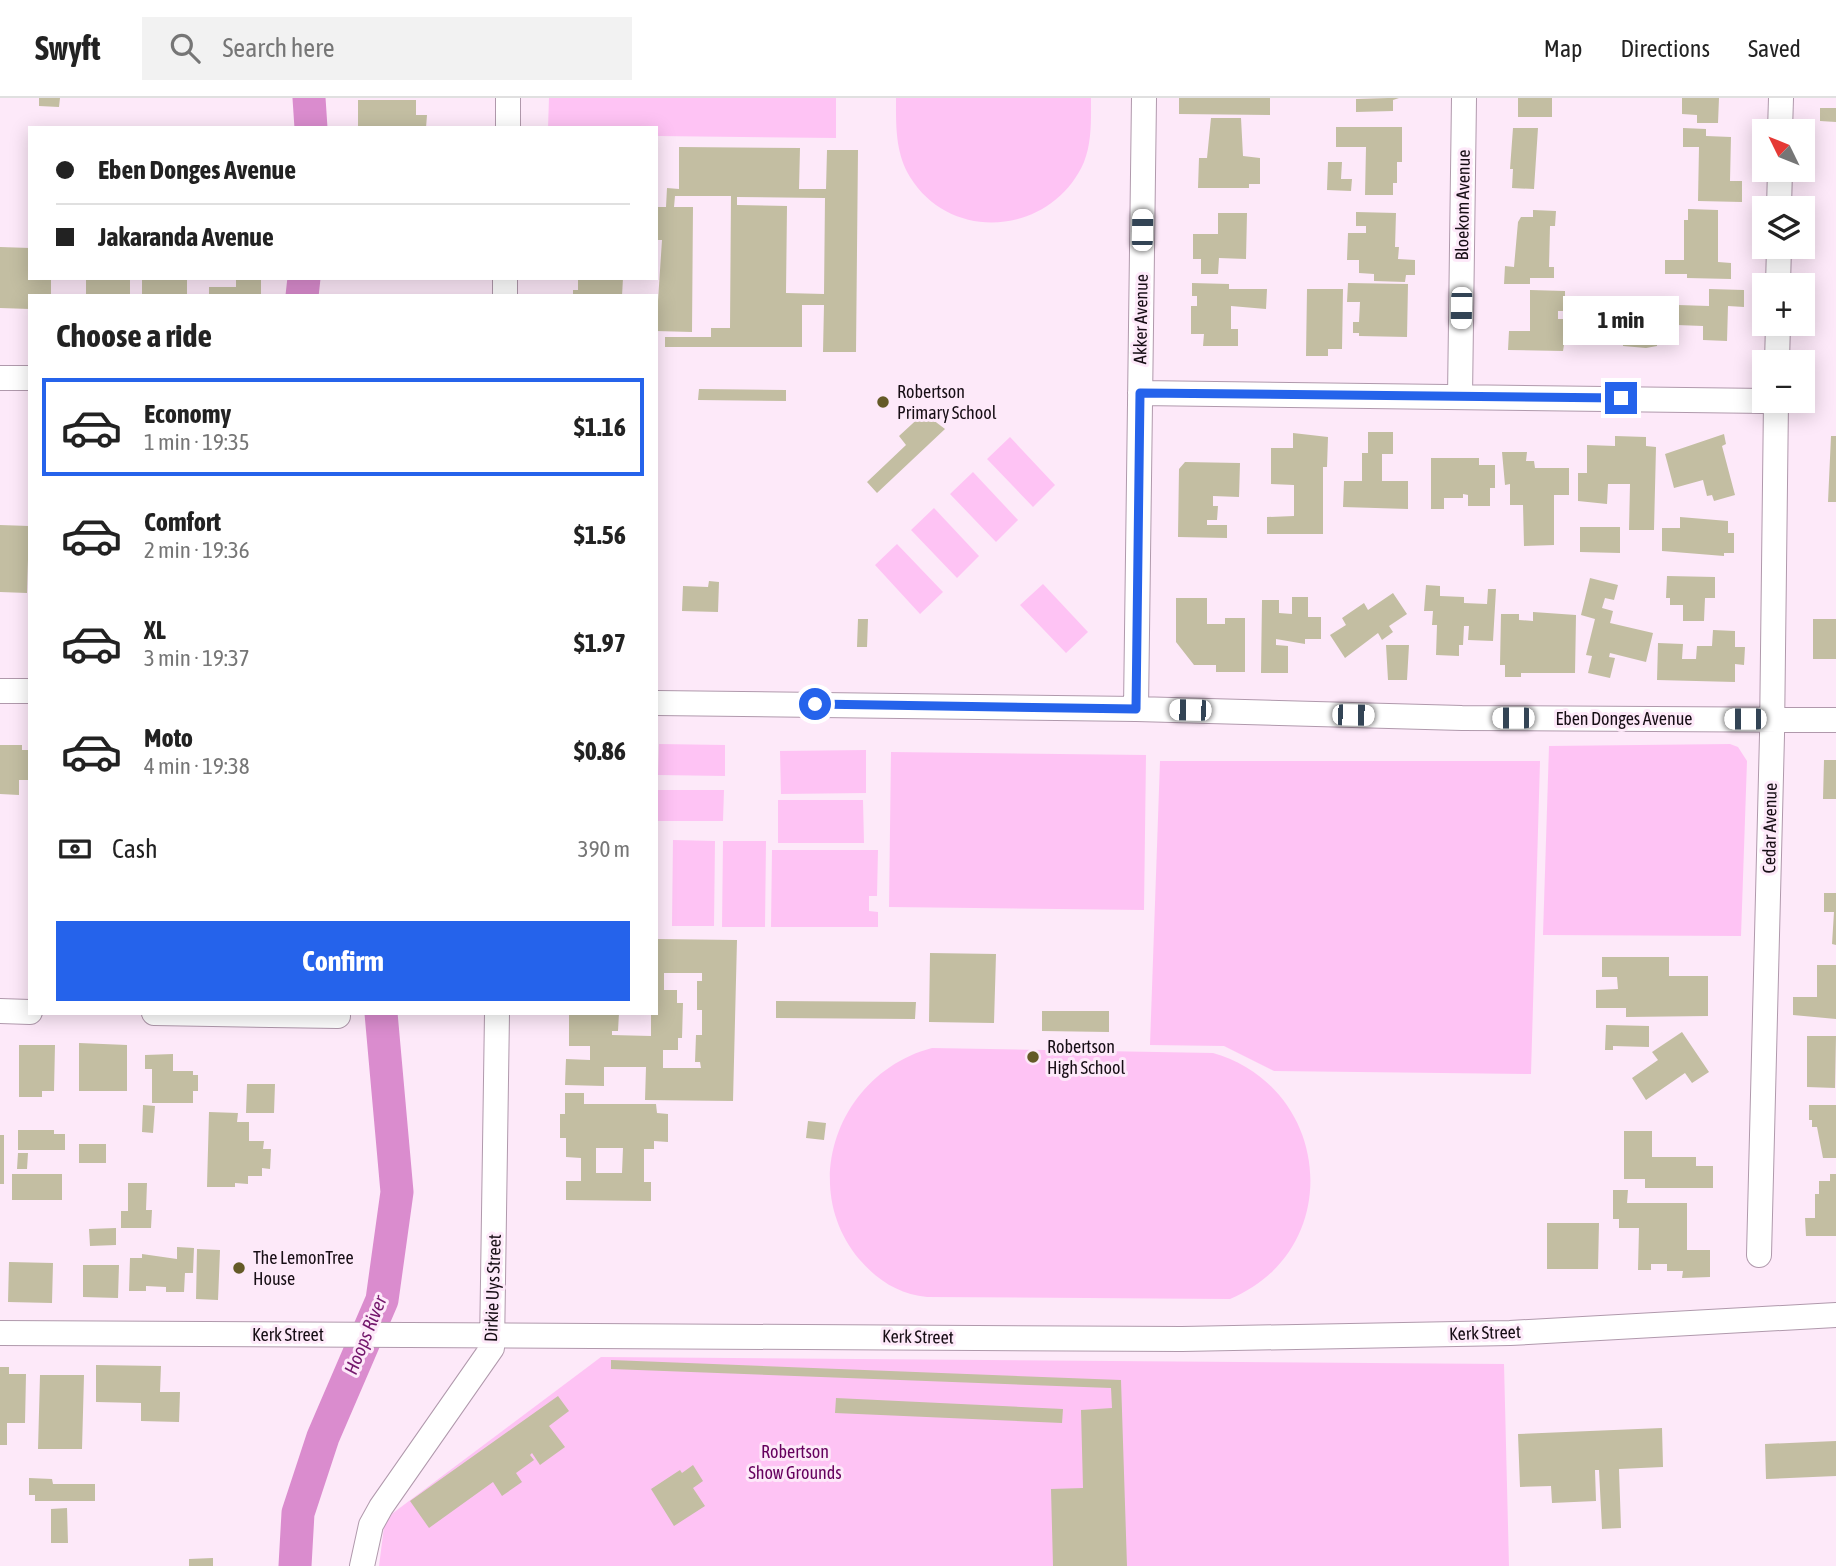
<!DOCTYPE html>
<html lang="en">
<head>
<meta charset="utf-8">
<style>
  :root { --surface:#fff; --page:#f2f2f2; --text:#222; --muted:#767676; --line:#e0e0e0; --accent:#2563eb }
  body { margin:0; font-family:"Asap Condensed",sans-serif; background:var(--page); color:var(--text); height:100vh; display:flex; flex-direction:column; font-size:26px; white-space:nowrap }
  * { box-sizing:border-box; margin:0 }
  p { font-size:23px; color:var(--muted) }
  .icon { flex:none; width:38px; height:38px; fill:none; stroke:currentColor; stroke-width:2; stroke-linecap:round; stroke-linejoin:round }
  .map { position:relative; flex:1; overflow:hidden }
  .details { position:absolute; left:28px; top:196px; width:630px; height:721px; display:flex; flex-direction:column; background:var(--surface); border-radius:0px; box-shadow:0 4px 18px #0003 }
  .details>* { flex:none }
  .top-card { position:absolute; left:28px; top:28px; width:630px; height:154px; border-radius:0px; box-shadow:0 4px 18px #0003; display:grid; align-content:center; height:154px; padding:0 28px; background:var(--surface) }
  .needle { width:46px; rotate:313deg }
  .buttons { position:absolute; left:1752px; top:21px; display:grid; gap:14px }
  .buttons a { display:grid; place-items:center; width:63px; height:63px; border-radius:0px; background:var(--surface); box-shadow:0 4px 18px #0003; font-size:35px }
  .end { position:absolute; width:32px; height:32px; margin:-16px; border:9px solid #2563eb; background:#fff; box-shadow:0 0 0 4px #fff }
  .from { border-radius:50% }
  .bubble { position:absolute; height:49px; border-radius:0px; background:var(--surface); box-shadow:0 4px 18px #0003; font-size:23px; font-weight:700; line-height:49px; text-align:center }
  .car { position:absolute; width:21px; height:42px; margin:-21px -10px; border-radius:9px; box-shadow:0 0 5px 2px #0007; background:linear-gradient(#fff 24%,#345 0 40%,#fff 0 76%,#345 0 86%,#fff 0) }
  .top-card b { display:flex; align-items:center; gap:24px; height:66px; font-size:26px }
  .top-card b+b { border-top:2px solid var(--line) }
  .top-card i { width:18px; height:18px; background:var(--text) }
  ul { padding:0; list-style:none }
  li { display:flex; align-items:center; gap:21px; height:98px; margin:0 14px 10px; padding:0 14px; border:4px solid transparent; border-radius:0px }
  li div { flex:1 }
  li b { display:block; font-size:26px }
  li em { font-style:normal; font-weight:700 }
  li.active { border-color:var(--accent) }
  li>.icon { width:63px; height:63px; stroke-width:1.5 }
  h2 { padding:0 28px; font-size:32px; line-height:84px }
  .pay { display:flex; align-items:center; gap:18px; height:77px; padding:0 28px; font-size:26px }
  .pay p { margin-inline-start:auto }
  .action { display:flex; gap:14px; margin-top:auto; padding:14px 28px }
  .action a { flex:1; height:80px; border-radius:0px; background:var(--accent); color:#fff; font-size:28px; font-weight:700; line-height:80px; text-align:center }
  header { display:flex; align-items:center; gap:42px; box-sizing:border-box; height:98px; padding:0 35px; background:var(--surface); border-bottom:2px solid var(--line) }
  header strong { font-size:33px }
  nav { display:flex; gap:38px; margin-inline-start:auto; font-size:24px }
  .search { width:490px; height:63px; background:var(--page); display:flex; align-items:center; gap:18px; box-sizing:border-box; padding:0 24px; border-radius:0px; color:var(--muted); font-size:26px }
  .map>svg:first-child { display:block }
  .green { fill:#fec3f4 }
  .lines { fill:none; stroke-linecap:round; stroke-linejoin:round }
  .river { stroke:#da8cce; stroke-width:33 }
  .building { fill:#c3bea2; fill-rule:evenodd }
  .minor-casing { stroke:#b099ac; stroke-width:26 }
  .minor { stroke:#fff; stroke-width:24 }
  .route { stroke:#2563eb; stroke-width:9 }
  .poi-dot { fill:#645a27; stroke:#fde9f9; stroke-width:2.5 }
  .labels { text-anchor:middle; stroke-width:6; stroke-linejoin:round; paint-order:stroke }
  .street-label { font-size:18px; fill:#170e15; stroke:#fde9f9 }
  .poi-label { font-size:18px; fill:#170e15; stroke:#fde9f9; text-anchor:start }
  .park-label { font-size:18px; fill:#65005d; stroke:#fde9f9 }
  .water-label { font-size:19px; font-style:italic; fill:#73166b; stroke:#fde9f9 }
</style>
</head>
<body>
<header>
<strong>Swyft</strong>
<div class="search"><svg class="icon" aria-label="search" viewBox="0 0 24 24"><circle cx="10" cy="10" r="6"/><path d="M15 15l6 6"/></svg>Search here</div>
<nav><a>Map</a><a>Directions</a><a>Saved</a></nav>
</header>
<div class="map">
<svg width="1836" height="1468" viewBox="0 0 1836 1468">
  <rect width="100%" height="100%" fill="#fde9f9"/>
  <path class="green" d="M549 0H836V40L656 38V30H548Z
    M896 0H1091C1091 21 1092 44 1084 64 1053 136 952 147 910 79 895 54 896 27 896 0Z
    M1010 339 1055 387 1033 409 987 361Z
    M973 374 1018 422 996 444 950 396Z
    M934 410 979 458 957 480 911 432Z
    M897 446 943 494 920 516 875 467Z
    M1043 486 1088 534 1066 555 1020 507Z
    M659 646 725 647V678L658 677Z
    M1730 646 1738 649 1747 663 1741 838 1543 837 1549 648Z
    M866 652V695L781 696 780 653Z
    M891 654 1146 657 1144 812 889 809Z
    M1160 663H1540L1531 976 1274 973 1224 948 1150 947Z
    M657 692H724L723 723H657Z
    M778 702H863L864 745H778Z
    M673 742 715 743 714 828H672Z
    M723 743H766L765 829H722Z
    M772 752H878L877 798H869V813L878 814V829H771Z
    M932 950 1213 955C1332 989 1347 1152 1230 1201L927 1199C899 1196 878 1183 859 1161 797 1086 840 974 932 950Z
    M601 1259 1504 1266 1509 1468H379L385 1421Z"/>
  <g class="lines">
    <path class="river" d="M309 0 311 30
      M302 198 304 180
      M295 1468 298 1415 323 1339 382 1202 397 1094 381 915"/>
  </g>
  <path class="building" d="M39 0H60L59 9 39 8Z
    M1179 0H1270V17L1179 16Z
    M1388 0H1399L1393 2V13L1356 14V1Z
    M1518 0H1552V19H1518Z
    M1682 0H1719L1718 25H1697V17L1682 16Z
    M358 2H416V17H427L426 30H358Z
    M1820 10H1836V24L1820 23Z
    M1211 20H1241L1243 58 1260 60V86H1249V90H1198L1199 60H1207Z
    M1336 29H1402V64H1397V85H1393V97H1365L1366 49H1336Z
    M1513 30H1538L1534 91 1512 90 1513 71H1510Z
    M1683 30 1706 31V38L1731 39 1730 83H1742V104L1698 103 1699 49H1683Z
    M679 49 800 50 799 91H826L827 52H858L856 254H823L824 207H802V249H665V239H711V230H730L731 98H675L674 109H693L692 234 656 233 662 142H656V109H666L667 90 679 91ZM737 99 825 100 824 196 786 195 787 108 737 107Z
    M1328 64H1342L1341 81H1352L1351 93 1327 92Z
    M1688 111 1718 112V164L1731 165V181L1687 180V176H1665V162H1684V122H1688Z
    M1533 112 1556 113 1555 128H1550L1549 169H1554V180H1530V186H1504L1505 168 1514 169 1518 124 1521 119H1533Z
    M1356 114 1396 115 1395 149H1399L1398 161 1415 162V177H1406L1405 184 1374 183V176L1359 175V162H1347L1348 135H1366V128H1356Z
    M1218 115H1247L1246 161 1219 160 1218 176H1201V161H1193V136H1218Z
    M0 149 30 150V180H51V198H30V211L0 210Z
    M86 180H130V197L86 198Z
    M142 180H187V198H142Z
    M236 180H261V198H209V189H236Z
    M578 180H623L622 198H573V192H578Z
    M1192 185 1229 186V191H1267L1266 211 1231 208V231H1238V248H1203L1204 236H1191V208H1197V198H1192Z
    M1348 185 1408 186 1407 239 1359 238V235H1353V224H1359L1360 204H1347Z
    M1307 191H1343L1342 251H1328V258H1306Z
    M1709 191 1744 192V209L1728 208 1727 243 1703 242V228L1677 227 1678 207 1709 208Z
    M1530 192 1565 193V213H1558V221H1568L1563 253 1508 252 1509 233H1530Z
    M1631 217 1657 219V248L1646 250 1623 248V229H1630Z
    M699 291 786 292V303L698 302Z
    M924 315 945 331 877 395 867 384 906 347 899 338Z
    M1368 334H1393V356H1382V383H1408V411L1343 409 1344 383H1362V355H1368Z
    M1293 335 1328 339 1327 369H1323V436H1267V419L1294 418V387L1271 386V350H1293Z
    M1724 336 1726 346 1722 348 1735 397 1714 403 1712 397 1707 398 1703 382 1674 390 1665 356Z
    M1615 338 1646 339V348L1656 349 1654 432H1629L1630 386H1608L1607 406 1578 403V375H1587V347L1615 348Z
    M1831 338H1836V404H1828Z
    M1502 354H1527L1526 363H1534L1535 370H1569V397H1554V447L1524 448 1523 407H1510V386L1505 387Z
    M1431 360H1479V367H1495V390H1490V408H1468V397L1463 396V400H1444V411H1431Z
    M1185 364 1240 365 1239 399 1213 398V408H1218L1217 422H1207V427H1227V440L1178 439 1179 371Z
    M1680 419 1728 423V435H1734V455H1724V458L1662 453V430H1680Z
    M0 427 29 428 27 495 0 494Z
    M1580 429H1620V455L1580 454Z
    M1667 478 1715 479V500H1705L1704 523H1683V507H1670V500H1666Z
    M1590 480 1618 487 1614 502 1605 500 1602 510 1613 513 1610 525 1653 535 1646 564 1610 555 1609 559 1615 560 1610 580 1588 575 1592 558 1586 557 1595 521 1581 517Z
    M709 483 719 484 718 514 682 513 683 488 708 489Z
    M1426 487 1440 488V498L1464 499V505L1487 506 1488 491H1496L1493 543 1468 542 1469 528H1464L1463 547H1459V558L1436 557 1437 527H1432L1433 513H1424Z
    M1393 495 1407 516 1389 528 1393 534 1382 542 1378 535 1345 560 1330 537 1346 527 1342 520 1364 505 1368 512Z
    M1292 499H1308V519H1321V541H1305V546L1276 541V547L1288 548V575H1261L1262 502H1279V515L1292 516Z
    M1176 500H1207V526H1225V520H1245V574H1216V567H1194L1176 544Z
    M1533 514 1576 517 1575 575H1521V579H1505V567H1500L1501 516H1519V522L1533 523Z
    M858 521H868L867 549H857Z
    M1813 521H1836V561H1813Z
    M1713 532 1735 533V549H1745L1744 567 1735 566V584L1657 582 1658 545 1683 546 1682 561H1696L1697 548H1712Z
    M1386 547H1409L1407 582H1388Z
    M0 647H22V652H30V682H19V697L0 696Z
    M1824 662H1836V701H1823Z
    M1824 795H1836V847L1832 846 1834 814H1824Z
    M656 841 737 842 733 1003 645 1002 646 969H604V988L565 987 566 961 590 962V948H569V915H619L618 933H612V937L651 938V915H656ZM664 875H702V883H697V912H702V937H696L695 964H700L701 970H663V952H678V940H682L683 905H677V892H664Z
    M930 855 996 856 994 925 929 924Z
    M1602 859H1669V878H1708V918L1626 919V910H1596V892L1618 891 1617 879H1602Z
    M1817 867H1836V921L1793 917V899H1817Z
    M776 903 916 904 915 921 776 920Z
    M1042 913H1109V934L1042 933Z
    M1606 927 1649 928V949L1613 948V952H1605Z
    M1682 934 1709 974 1692 985 1685 975 1646 1002 1632 980 1658 962 1652 954Z
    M1807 938H1836L1835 990 1807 989Z
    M79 945 127 947V993H79Z
    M19 947H55L54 993H42V999H19Z
    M173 956V973H193V977H198V993H193V1005H152V971H145V957Z
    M247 986H275L274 1015H246Z
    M565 995H584V1006H656L657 1015 668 1016V1044L654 1043V1051H644V1084H651V1103L566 1102V1083H581V1060L566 1059V1040H560V1016H565ZM596 1050H623L622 1075H596Z
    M143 1007 155 1008 153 1035 142 1034Z
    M1809 1007H1836V1060H1823L1817 1029H1812V1022H1809Z
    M209 1014 238 1015 237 1024H249V1043H264L263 1051H271L270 1071 262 1070V1078H248V1086L235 1085V1089H207Z
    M808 1023 826 1025 824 1042 806 1040Z
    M18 1032H54V1036H65V1052H18Z
    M1624 1033H1652V1059H1696V1068H1713V1090H1645V1081H1624Z
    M0 1037H4V1086H0Z
    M79 1046H106V1065H79Z
    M18 1055H28L27 1071H17Z
    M12 1076H62V1102H12Z
    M1830 1076H1836V1138H1806L1805 1120H1815V1096H1819V1083H1830Z
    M128 1085H147L146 1112H152L151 1130H121V1113H128Z
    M1613 1092H1628L1627 1105H1687V1152H1710V1179L1682 1180 1683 1173H1667V1166H1651V1172H1638L1639 1130H1619V1121H1613Z
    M1547 1125H1599L1598 1171H1547Z
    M116 1130V1147L90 1148 89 1131Z
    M177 1149 194 1150 193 1175H185L184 1194H166V1189L146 1188V1193H129L130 1160H142V1156L177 1161Z
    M197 1151 220 1152 218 1202 196 1201Z
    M9 1164 53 1165 52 1205 8 1204Z
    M83 1167H119L118 1200 83 1199Z
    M611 1262 1121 1282 1127 1468H1053L1051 1391 1083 1390 1081 1312 1112 1310 1111 1290 611 1271Z
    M96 1267 161 1268 160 1294H180L179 1324 141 1323V1305L96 1304Z
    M0 1269H9V1276H26L25 1325H7V1347H0Z
    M40 1277H84L82 1351H38Z
    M558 1298 569 1313 549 1328 565 1349 540 1367 532 1355 530 1357 534 1362 516 1375 522 1384 502 1398 493 1384 429 1430 410 1403Z
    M836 1300 1063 1311 1062 1325 835 1315Z
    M1662 1330 1663 1369 1619 1371 1621 1430 1602 1431 1599 1372H1595L1596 1403 1552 1405 1551 1388 1520 1389 1518 1336Z
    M1836 1343V1378L1766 1381 1765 1346Z
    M693 1367 703 1383 693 1390 705 1408 674 1428 651 1391 680 1372 682 1375Z
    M29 1380 52 1381 53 1386H95V1403H35V1397H29Z
    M67 1410 68 1445H51V1411Z
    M213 1460V1468H189V1461Z"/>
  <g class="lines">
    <defs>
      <path id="minor" d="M508 30V0
        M1780 33 1781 0
        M1779 110 1780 72
        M505 180V198
        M1778 187 1779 149
        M1777 264 1778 226
        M0 280H30
        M1140 295 1767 303
        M1460 299 1464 0
        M0 593H30
        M656 605 1136 611 1462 620 1836 622
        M1136 611 1144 0
        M0 913 30 914
        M154 915 338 918
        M1759 1157 1772 637 1776 303
        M0 1235 1182 1241 1510 1235 1836 1217
        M362 1468 371 1427 381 1409 492 1250 497 915"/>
    </defs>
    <use href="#minor" class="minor-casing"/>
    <use href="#minor" class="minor"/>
  </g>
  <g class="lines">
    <path class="route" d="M815 606 1136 611 1140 295 1621 300"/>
  </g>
  <g class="poi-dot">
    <circle cx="883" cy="304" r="7"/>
    <circle cx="1033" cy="959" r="7"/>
    <circle cx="239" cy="1170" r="7"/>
  </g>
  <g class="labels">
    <g class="street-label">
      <text transform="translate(1463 107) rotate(-89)" y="6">Bloekom Avenue</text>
      <text transform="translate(1141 221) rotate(-89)" y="6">Akker Avenue</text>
      <text x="1624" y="627">Eben Donges Avenue</text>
      <text transform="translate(1770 730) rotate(-89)" y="6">Cedar Avenue</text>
      <text transform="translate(493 1190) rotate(-88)" y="6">Dirkie Uys Street</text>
      <text transform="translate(1485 1235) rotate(-2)" y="6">Kerk Street</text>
      <text x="288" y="1243">Kerk Street</text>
      <text transform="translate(918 1239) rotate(1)" y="6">Kerk Street</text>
    </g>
    <g class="poi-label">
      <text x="897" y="300">Robertson<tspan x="897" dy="21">Primary School</tspan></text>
      <text x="1047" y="955">Robertson<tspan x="1047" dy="21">High School</tspan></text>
      <text x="253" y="1166">The LemonTree<tspan x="253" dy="21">House</tspan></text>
    </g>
    <g class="park-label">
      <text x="795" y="1360">Robertson<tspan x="795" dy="21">Show Grounds</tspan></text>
    </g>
    <g class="water-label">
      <text transform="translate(365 1237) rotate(-68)" y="7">Hoops River</text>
    </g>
  </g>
</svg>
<div class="buttons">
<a><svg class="needle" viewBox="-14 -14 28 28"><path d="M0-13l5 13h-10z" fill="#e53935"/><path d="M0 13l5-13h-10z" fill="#767676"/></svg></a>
<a><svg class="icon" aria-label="layers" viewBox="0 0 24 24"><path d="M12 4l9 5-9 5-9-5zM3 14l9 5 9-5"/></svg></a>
<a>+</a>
<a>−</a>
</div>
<i class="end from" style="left:815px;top:606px"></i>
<i class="end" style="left:1621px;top:300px"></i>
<div class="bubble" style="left:1563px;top:198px;width:116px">1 min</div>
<i class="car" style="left:1142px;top:132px;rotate:1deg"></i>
<i class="car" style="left:1461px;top:210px;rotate:181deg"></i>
<i class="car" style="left:1190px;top:612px;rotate:271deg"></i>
<i class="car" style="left:1353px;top:617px;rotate:91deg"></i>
<i class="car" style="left:1513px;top:620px;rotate:270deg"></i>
<i class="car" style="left:1745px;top:621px;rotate:270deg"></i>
<div class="top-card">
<b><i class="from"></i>Eben Donges Avenue</b>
<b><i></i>Jakaranda Avenue</b>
</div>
<section class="details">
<h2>Choose a ride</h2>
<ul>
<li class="active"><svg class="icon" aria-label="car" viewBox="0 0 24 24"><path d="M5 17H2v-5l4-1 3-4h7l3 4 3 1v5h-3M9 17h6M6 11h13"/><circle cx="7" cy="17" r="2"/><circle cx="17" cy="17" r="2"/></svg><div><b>Economy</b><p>1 min · 19:35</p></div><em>$1.16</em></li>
<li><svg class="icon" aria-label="car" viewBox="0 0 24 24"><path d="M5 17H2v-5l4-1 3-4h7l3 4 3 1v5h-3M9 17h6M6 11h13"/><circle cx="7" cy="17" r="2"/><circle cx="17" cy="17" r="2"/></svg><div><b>Comfort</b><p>2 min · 19:36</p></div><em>$1.56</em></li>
<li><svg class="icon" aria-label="car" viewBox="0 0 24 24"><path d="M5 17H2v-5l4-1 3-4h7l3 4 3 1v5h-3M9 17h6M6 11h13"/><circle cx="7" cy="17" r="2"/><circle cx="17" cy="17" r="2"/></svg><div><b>XL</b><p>3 min · 19:37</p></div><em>$1.97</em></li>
<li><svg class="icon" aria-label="car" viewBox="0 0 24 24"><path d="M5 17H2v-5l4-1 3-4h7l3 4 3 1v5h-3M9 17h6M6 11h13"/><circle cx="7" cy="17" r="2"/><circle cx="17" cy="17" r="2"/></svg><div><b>Moto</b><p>4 min · 19:38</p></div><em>$0.86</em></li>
</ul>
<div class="pay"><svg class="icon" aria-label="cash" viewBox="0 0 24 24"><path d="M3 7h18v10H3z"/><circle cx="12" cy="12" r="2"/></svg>Cash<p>390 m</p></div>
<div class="action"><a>Confirm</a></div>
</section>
</div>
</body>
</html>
